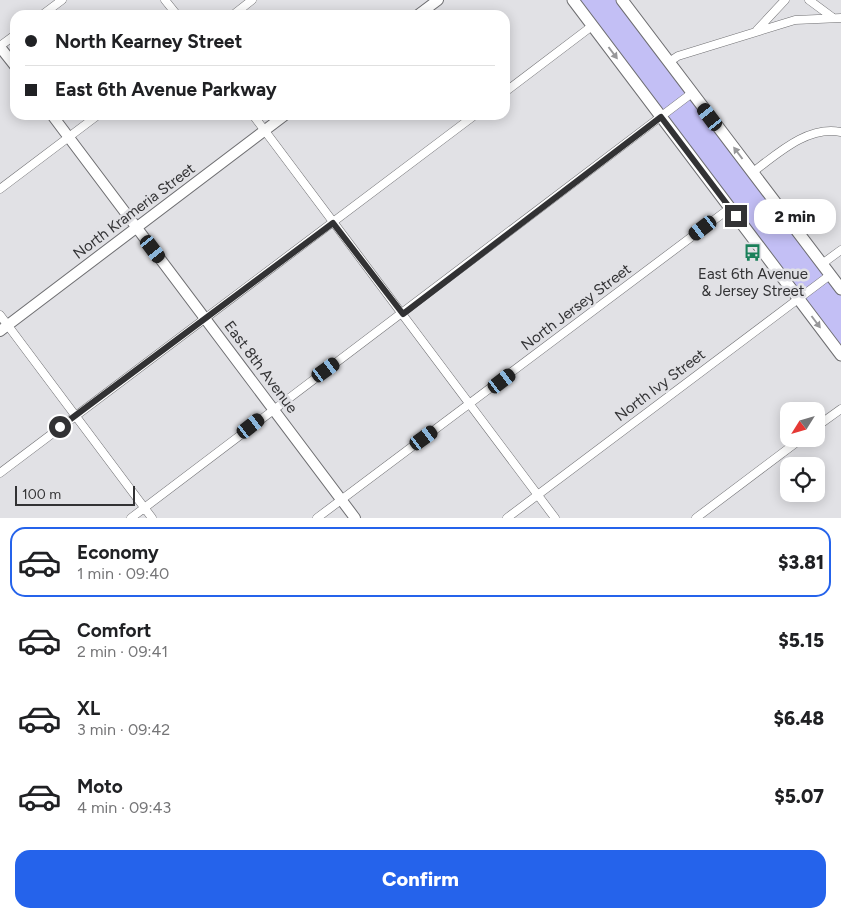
<!DOCTYPE html>
<html lang="en">
<head>
<meta charset="utf-8">
<style>
  :root { --surface:#fff; --page:#f6f6f6; --text:#202124; --muted:#757577; --line:#e0e0e0; --accent:#2563eb }
  body { margin:0; font-family:Figtree,sans-serif; background:var(--page); color:var(--text); height:100vh; display:flex; flex-direction:column; font-size:19px; white-space:nowrap }
  * { box-sizing:border-box; margin:0 }
  p { font-size:16px; color:var(--muted) }
  .icon { flex:none; width:28px; height:28px; fill:none; stroke:currentColor; stroke-width:2; stroke-linecap:round; stroke-linejoin:round }
  .map { position:relative; height:518px; overflow:hidden }
  .details { display:flex; flex-direction:column; background:var(--surface); flex:1 }
  .details>* { flex:none }
  .banner { position:absolute; left:10px; top:10px; width:500px; height:110px; border-radius:15px; box-shadow:0 2px 12px #0003; display:grid; align-content:center; height:110px; padding:0 15px; background:var(--surface) }
  .needle { width:32px; rotate:233deg }
  .controls { position:absolute; left:780px; top:402px; display:grid; gap:10px }
  .controls a { display:grid; place-items:center; width:45px; height:45px; border-radius:10px; background:var(--surface); box-shadow:0 2px 12px #0003; font-size:25px }
  .scale { position:absolute; left:15px; bottom:12px; width:120px; box-sizing:border-box; padding-left:5px; border:2px solid #323234; border-top:0; font-size:14px; line-height:18px; white-space:nowrap; color:#323234; -webkit-text-stroke:4px #e1e1e5; paint-order:stroke }
  .end { position:absolute; width:22px; height:22px; margin:-11px; border:6px solid #323234; background:#fff; box-shadow:0 0 0 2px #fff }
  .from { border-radius:50% }
  .bubble { position:absolute; height:35px; border-radius:15px; background:var(--surface); box-shadow:0 2px 12px #0003; font-size:16px; font-weight:800; line-height:35px; text-align:center }
  .car { position:absolute; width:15px; height:30px; margin:-15px -8px; border-radius:6px; box-shadow:0 0 4px 1px #0007; background:linear-gradient(#222 24%,#8ab4d8 0 40%,#222 0 76%,#8ab4d8 0 86%,#222 0) }
  .banner b { display:flex; align-items:center; gap:18px; height:48px; font-size:19px }
  .banner b+b { border-top:1px solid var(--line) }
  .banner i { width:12px; height:12px; background:var(--text) }
  ul { padding:9px 0 0; list-style:none }
  li { display:flex; align-items:center; gap:15px; height:70px; margin:0 10px 8px; padding:0 5px; border:2px solid transparent; border-radius:15px }
  li div { flex:1 }
  li b { display:block; font-size:19px }
  li em { font-style:normal; font-weight:800 }
  li.selected { border-color:var(--accent) }
  li>.icon { width:45px; height:45px; stroke-width:1.5 }
  .cta { display:flex; gap:10px; margin-top:auto; padding:10px 15px }
  .cta a { flex:1; height:58px; border-radius:15px; background:var(--accent); color:#fff; font-size:20px; font-weight:800; line-height:58px; text-align:center }
  .map>svg:first-child { display:block }
  .green { fill:#c3bff5 }
  .lines { fill:none; stroke-linecap:round; stroke-linejoin:round }
  .minor-casing { stroke:#6e6e71; stroke-width:9 }
  .tertiary-casing { stroke:#6e6e71; stroke-width:12 }
  .secondary-casing { stroke:#6e6e71; stroke-width:13 }
  .minor { stroke:#fff; stroke-width:8 }
  .tertiary { stroke:#fff; stroke-width:10 }
  .secondary { stroke:#fff; stroke-width:11 }
  .oneway { fill:#98989a }
  .route { stroke:#323234; stroke-width:6 }
  .labels { text-anchor:middle; stroke-width:5; stroke-linejoin:round; paint-order:stroke }
  .street-label { font-size:15px; fill:#323234; stroke:#e1e1e5 }
  .poi-label { font-size:15px; fill:#323234; stroke:#e1e1e5 }
</style>
</head>
<body>
<div class="map">
<svg width="841" height="518" viewBox="0 0 841 518">
  <rect width="100%" height="100%" fill="#e1e1e5"/>
  <path class="green" d="M580 0H618L841 296V346Z"/>
  <g class="lines">
    <defs>
      <path id="minor" d="M165 0 177 15
        M809 0 832 17
        M42 15 62 0
        M233 15 252 0
        M757 30 785 0
        M0 46 15 35
        M669 62 678 56 795 20 841 18
        M505 92 592 26
        M253 115 555 518
        M753 172C777 154 808 125 841 132
        M0 189 98 115
        M822 264 841 250
        M0 315 152 518
        M816 427 841 409
        M0 473 475 115
        M131 518 692 93
        M317 518 730 208
        M507 518 830 275
        M696 518 801 439"/>
      <path id="tertiary" d="M418 15 438 0
        M0 47 15 66
        M52 115 355 518
        M0 331 285 115"/>
      <path id="secondary" d="M573 0 841 355
        M622 0 841 289"/>
    </defs>
    <use href="#minor" class="minor-casing"/>
    <use href="#tertiary" class="tertiary-casing"/>
    <use href="#secondary" class="secondary-casing"/>
    <use href="#minor" class="minor"/>
    <use href="#tertiary" class="tertiary"/>
    <use href="#secondary" class="secondary"/>
  </g>
  <defs><path id="oneway-solid" d="M-6-.8H1V-3.2L6.5 0L1 3.2V.8H-6Z" transform="scale(1.25)"/></defs>
  <g class="oneway">
    <use href="#oneway-solid" transform="translate(613 53) rotate(53)"/>
    <use href="#oneway-solid" transform="translate(738 153) rotate(-127)"/>
    <use href="#oneway-solid" transform="translate(816 322) rotate(53)"/>
  </g>
  <g class="lines">
    <path class="route" d="M60 427 333 223 403 314 661 117 736 216"/>
  </g>
  <defs>
    <symbol id="bus-bare" viewBox="-9 -9 18 18"><path d="M-5-6H5V4H4V6H2V4H-2V6H-4V4H-5ZM-3.5-4V0h7V-4ZM-3.5 1.2v1.5H-2V1.2ZM2 1.2v1.5H3.5V1.2Z" fill="#1a805a" stroke="#e1e1e5" stroke-width="2.5" paint-order="stroke"/></symbol>
  </defs>
  <g fill-rule="evenodd">
    <use href="#bus-bare" x="740" y="240" width="25" height="25"/>
  </g>
  <g class="labels">
    <g class="street-label">
      <text transform="translate(134 211) rotate(-37)" y="5">North Krameria Street</text>
      <text transform="translate(576 307) rotate(-37)" y="5">North Jersey Street</text>
      <text transform="translate(261 367) rotate(53)" y="5">East 8th Avenue</text>
      <text transform="translate(660 385) rotate(-37)" y="5">North Ivy Street</text>
    </g>
    <g class="poi-label">
      <text x="753" y="279">East 6th Avenue<tspan x="753" dy="17">&amp; Jersey Street</tspan></text>
    </g>
  </g>
</svg>
<div class="controls">
<a><svg class="needle" viewBox="-14 -14 28 28"><path d="M0-13l5 13h-10z" fill="#e53935"/><path d="M0 13l5-13h-10z" fill="#757577"/></svg></a>
<a><svg class="icon" aria-label="locate" viewBox="0 0 24 24"><circle cx="12" cy="12" r="6"/><path d="M12 2v4M12 18v4M2 12h4M18 12h4"/></svg></a>
</div>
<div class="scale">100 m</div>
<i class="end from" style="left:60px;top:427px"></i>
<i class="end" style="left:736px;top:216px"></i>
<div class="bubble" style="left:754px;top:199px;width:82px">2 min</div>
<i class="car" style="left:710px;top:117px;rotate:323deg"></i>
<i class="car" style="left:703px;top:228px;rotate:233deg"></i>
<i class="car" style="left:153px;top:249px;rotate:143deg"></i>
<i class="car" style="left:326px;top:370px;rotate:54deg"></i>
<i class="car" style="left:502px;top:381px;rotate:53deg"></i>
<i class="car" style="left:251px;top:426px;rotate:52deg"></i>
<i class="car" style="left:424px;top:438px;rotate:54deg"></i>
<div class="banner">
<b><i class="from"></i>North Kearney Street</b>
<b><i></i>East 6th Avenue Parkway</b>
</div>
</div>
<section class="details">
<ul>
<li class="selected"><svg class="icon" aria-label="car" viewBox="0 0 24 24"><path d="M5 17H2v-5l4-1 3-4h7l3 4 3 1v5h-3M9 17h6M6 11h13"/><circle cx="7" cy="17" r="2"/><circle cx="17" cy="17" r="2"/></svg><div><b>Economy</b><p>1 min · 09:40</p></div><em>$3.81</em></li>
<li><svg class="icon" aria-label="car" viewBox="0 0 24 24"><path d="M5 17H2v-5l4-1 3-4h7l3 4 3 1v5h-3M9 17h6M6 11h13"/><circle cx="7" cy="17" r="2"/><circle cx="17" cy="17" r="2"/></svg><div><b>Comfort</b><p>2 min · 09:41</p></div><em>$5.15</em></li>
<li><svg class="icon" aria-label="car" viewBox="0 0 24 24"><path d="M5 17H2v-5l4-1 3-4h7l3 4 3 1v5h-3M9 17h6M6 11h13"/><circle cx="7" cy="17" r="2"/><circle cx="17" cy="17" r="2"/></svg><div><b>XL</b><p>3 min · 09:42</p></div><em>$6.48</em></li>
<li><svg class="icon" aria-label="car" viewBox="0 0 24 24"><path d="M5 17H2v-5l4-1 3-4h7l3 4 3 1v5h-3M9 17h6M6 11h13"/><circle cx="7" cy="17" r="2"/><circle cx="17" cy="17" r="2"/></svg><div><b>Moto</b><p>4 min · 09:43</p></div><em>$5.07</em></li>
</ul>
<div class="cta"><a>Confirm</a></div>
</section>
</body>
</html>
